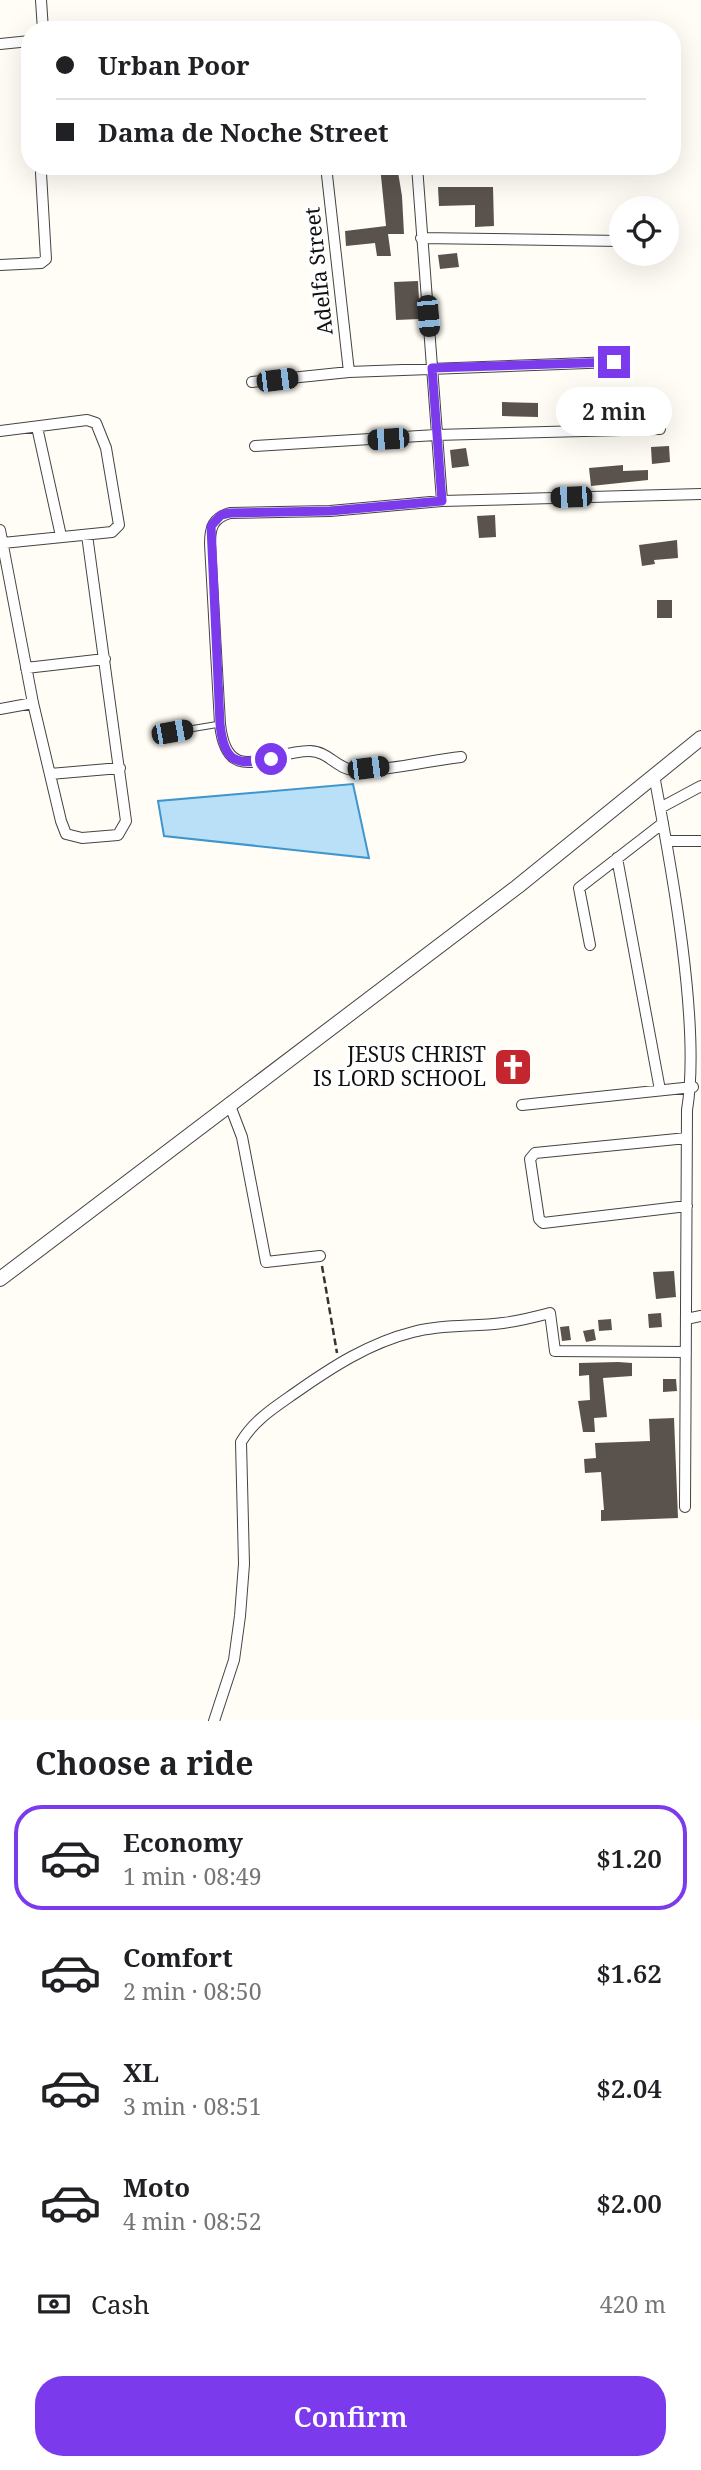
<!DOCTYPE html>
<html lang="en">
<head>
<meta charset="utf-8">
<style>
  :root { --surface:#fff; --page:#f2f2f2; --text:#202124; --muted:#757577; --line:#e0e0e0; --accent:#7c3aed }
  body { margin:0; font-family:"Noto Serif",serif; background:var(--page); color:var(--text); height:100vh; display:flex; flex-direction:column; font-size:26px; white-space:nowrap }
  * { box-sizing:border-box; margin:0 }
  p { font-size:23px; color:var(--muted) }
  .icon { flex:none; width:38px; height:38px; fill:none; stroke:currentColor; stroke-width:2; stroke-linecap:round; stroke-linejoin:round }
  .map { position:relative; height:1721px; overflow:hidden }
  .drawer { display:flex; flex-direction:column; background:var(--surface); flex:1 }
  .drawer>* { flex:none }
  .guide { position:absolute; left:21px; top:21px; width:660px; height:154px; border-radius:28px; box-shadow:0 7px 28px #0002; display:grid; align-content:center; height:154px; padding:0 35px; background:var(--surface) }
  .buttons { position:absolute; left:609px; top:196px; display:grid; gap:14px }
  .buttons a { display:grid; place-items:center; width:70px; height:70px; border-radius:50%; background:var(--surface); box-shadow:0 7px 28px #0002; font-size:35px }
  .end { position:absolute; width:32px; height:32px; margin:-16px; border:9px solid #7c3aed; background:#fff; box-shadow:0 0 0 4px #fff }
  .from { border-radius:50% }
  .bubble { position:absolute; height:49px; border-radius:24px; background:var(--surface); box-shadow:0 7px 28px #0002; font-size:23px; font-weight:600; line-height:49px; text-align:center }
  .car { position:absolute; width:21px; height:42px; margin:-21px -10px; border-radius:9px; box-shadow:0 0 5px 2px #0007; background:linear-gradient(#222 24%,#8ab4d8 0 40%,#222 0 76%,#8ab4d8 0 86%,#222 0) }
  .guide b { display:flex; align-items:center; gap:24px; height:66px; font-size:26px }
  .guide b+b { border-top:2px solid var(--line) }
  .guide i { width:18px; height:18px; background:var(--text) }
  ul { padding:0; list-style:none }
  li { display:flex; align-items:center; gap:21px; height:105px; margin:0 14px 10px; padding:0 21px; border:4px solid transparent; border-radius:28px }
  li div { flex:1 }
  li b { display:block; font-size:26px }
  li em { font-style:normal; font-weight:600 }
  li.selected { border-color:var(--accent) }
  li>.icon { width:63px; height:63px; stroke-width:1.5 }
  h2 { padding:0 35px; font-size:32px; line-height:84px }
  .pay { display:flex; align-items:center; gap:18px; height:77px; padding:0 35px; font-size:26px }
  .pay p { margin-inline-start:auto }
  .primary-button { display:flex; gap:14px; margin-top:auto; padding:14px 35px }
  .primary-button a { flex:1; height:80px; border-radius:28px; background:var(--accent); color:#fff; font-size:28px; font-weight:600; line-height:80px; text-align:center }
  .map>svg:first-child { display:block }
  .water { fill:#b9e0f7; stroke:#3f96cf; stroke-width:2 }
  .building { fill:#5a524d }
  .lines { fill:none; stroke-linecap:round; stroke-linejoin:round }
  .service-casing { stroke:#444; stroke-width:7 }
  .minor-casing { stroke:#444; stroke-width:12 }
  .tertiary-casing { stroke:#444; stroke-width:16 }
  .path { stroke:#333; stroke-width:2.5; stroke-dasharray:7 3.5; stroke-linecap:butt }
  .service { stroke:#fff; stroke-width:5 }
  .minor { stroke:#fff; stroke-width:10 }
  .tertiary { stroke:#fff; stroke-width:14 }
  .route { stroke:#7c3aed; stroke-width:9 }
  .labels { text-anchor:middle; stroke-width:7; stroke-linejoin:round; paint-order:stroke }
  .street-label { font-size:21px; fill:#111; stroke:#fff }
  .poi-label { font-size:21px; fill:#111; stroke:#fff; text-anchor:end }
</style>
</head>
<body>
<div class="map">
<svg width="701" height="1721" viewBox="0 0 701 1721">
  <rect width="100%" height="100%" fill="#fffdf5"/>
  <path class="water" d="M353 784 369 858 164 836 158 801Z"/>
  <path class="building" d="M380 166H397L402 196 404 234H388L391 256H377L375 243 346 246 345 231 386 226Z
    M438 187H493L494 226 475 227V205L439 206Z
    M457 253 459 267 440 269 438 255Z
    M418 281 420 319 396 320 394 282Z
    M502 402 538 403V417L502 416Z
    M669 446 670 462 652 464 651 447Z
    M466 448 469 466 452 468 450 450Z
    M623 465V471L648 470V480L591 486 589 468Z
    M495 515 496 537 479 538 477 516Z
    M677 540 678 558 654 560 655 564 642 566 639 545Z
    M657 600H672V618H657Z
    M674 1271 676 1297 656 1299 653 1272Z
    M661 1313 662 1327 649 1328 648 1314Z
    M611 1319 612 1330 599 1331 598 1320Z
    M569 1326 571 1340 562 1341 560 1327Z
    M594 1329 596 1340 586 1342 583 1331Z
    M618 1362 632 1363V1376L603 1378 607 1417 594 1418 595 1432H583L578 1401 590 1400 589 1375 579 1376V1363Z
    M663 1379H676L677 1391 663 1392Z
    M674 1418 678 1518 601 1521V1510H604L601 1472 585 1473 584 1459 596 1458 595 1443 650 1441 649 1419Z"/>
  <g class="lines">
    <defs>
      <path id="service" d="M172 732 220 724"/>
      <path id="minor" d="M41 0 43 30
        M303 30H321
        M0 44 30 41
        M326 166 349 372
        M417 166 442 501
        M421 238 621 241
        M0 265 41 263 46 259 41 173
        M252 382 349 372 614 362
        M37 427 61 536
        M0 431 87 420 96 423 106 448 119 525 112 532 3 543
        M255 446 436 435 660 429
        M0 530 33 703 61 821 66 834 82 838 118 835 126 821 87 535
        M26 668 105 659
        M0 709 33 703
        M461 757C427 761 388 771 354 770 338 770 328 751 310 751 268 751 227 789 220 724L210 544C210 527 213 518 230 513L330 511 442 501 701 494
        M50 774 120 768
        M654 775C671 865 701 1025 687 1110L685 1507
        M660 808 701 786
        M666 841H701
        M617 858 660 1090
        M590 945 579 888 663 823
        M229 1103 242 1137 266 1262 320 1256
        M522 1105 693 1087
        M687 1138 535 1153 530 1159 539 1219 543 1223 687 1206
        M686 1319 701 1316
        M214 1721 234 1660 240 1616 244 1564 241 1442C254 1420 275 1407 295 1393 332 1367 369 1343 413 1332 443 1324 473 1327 503 1323 519 1321 535 1317 550 1313L555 1351 686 1352"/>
      <path id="tertiary" d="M0 1279 517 887 701 738"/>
    </defs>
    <use href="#service" class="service-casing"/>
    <use href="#minor" class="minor-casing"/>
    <use href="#tertiary" class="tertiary-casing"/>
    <path class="path" d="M322 1266 337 1353"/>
    <use href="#service" class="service"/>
    <use href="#minor" class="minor"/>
    <use href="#tertiary" class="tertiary"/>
  </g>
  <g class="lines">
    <path class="route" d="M271 759C235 766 224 762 220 724L211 526 221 515 230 513 330 511 442 501 432 368 614 362"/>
  </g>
  <defs>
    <symbol id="church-square" viewBox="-11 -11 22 22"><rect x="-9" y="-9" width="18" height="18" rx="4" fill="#c4262e" stroke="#fff"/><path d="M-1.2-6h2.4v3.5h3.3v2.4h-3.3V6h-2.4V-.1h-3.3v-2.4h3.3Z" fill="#fff"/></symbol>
  </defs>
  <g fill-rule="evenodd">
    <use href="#church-square" x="491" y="1045" width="44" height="44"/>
  </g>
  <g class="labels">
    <g class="street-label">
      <text transform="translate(319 271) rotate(-96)" y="7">Adelfa Street</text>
    </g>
    <g class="poi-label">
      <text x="486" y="1062">JESUS CHRIST<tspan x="486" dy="24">IS LORD SCHOOL</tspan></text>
    </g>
  </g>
</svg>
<div class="buttons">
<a><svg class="icon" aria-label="locate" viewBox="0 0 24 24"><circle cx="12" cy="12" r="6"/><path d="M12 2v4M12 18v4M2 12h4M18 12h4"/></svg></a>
</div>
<i class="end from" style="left:271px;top:759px"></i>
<i class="end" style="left:614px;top:362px"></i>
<div class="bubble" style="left:556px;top:387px;width:116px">2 min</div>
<i class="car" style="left:428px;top:316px;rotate:175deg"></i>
<i class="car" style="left:277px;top:380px;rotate:83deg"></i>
<i class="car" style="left:388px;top:439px;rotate:266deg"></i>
<i class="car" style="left:571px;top:497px;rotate:268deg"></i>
<i class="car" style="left:172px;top:732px;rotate:80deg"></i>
<i class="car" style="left:368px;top:768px;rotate:83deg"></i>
<div class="guide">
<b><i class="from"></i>Urban Poor</b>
<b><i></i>Dama de Noche Street</b>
</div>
</div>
<section class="drawer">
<h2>Choose a ride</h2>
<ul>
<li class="selected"><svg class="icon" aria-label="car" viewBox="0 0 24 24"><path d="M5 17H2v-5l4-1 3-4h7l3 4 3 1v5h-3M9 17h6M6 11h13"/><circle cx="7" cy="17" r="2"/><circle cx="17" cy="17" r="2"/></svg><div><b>Economy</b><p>1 min · 08:49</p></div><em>$1.20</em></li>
<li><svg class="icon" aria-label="car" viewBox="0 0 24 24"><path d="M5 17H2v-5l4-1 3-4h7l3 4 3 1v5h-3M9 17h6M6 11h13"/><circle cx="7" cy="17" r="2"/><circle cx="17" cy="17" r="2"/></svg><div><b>Comfort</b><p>2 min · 08:50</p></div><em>$1.62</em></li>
<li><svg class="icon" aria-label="car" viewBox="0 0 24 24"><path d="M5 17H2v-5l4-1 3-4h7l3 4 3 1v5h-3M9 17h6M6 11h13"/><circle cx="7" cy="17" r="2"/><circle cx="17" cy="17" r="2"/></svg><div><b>XL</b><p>3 min · 08:51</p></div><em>$2.04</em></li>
<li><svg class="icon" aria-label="car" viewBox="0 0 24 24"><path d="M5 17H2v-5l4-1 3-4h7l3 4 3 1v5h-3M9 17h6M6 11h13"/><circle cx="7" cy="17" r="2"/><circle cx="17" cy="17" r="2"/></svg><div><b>Moto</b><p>4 min · 08:52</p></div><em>$2.00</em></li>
</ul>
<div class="pay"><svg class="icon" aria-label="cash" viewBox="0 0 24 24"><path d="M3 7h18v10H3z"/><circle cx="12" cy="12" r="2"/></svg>Cash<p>420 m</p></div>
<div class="primary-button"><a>Confirm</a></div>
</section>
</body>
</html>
